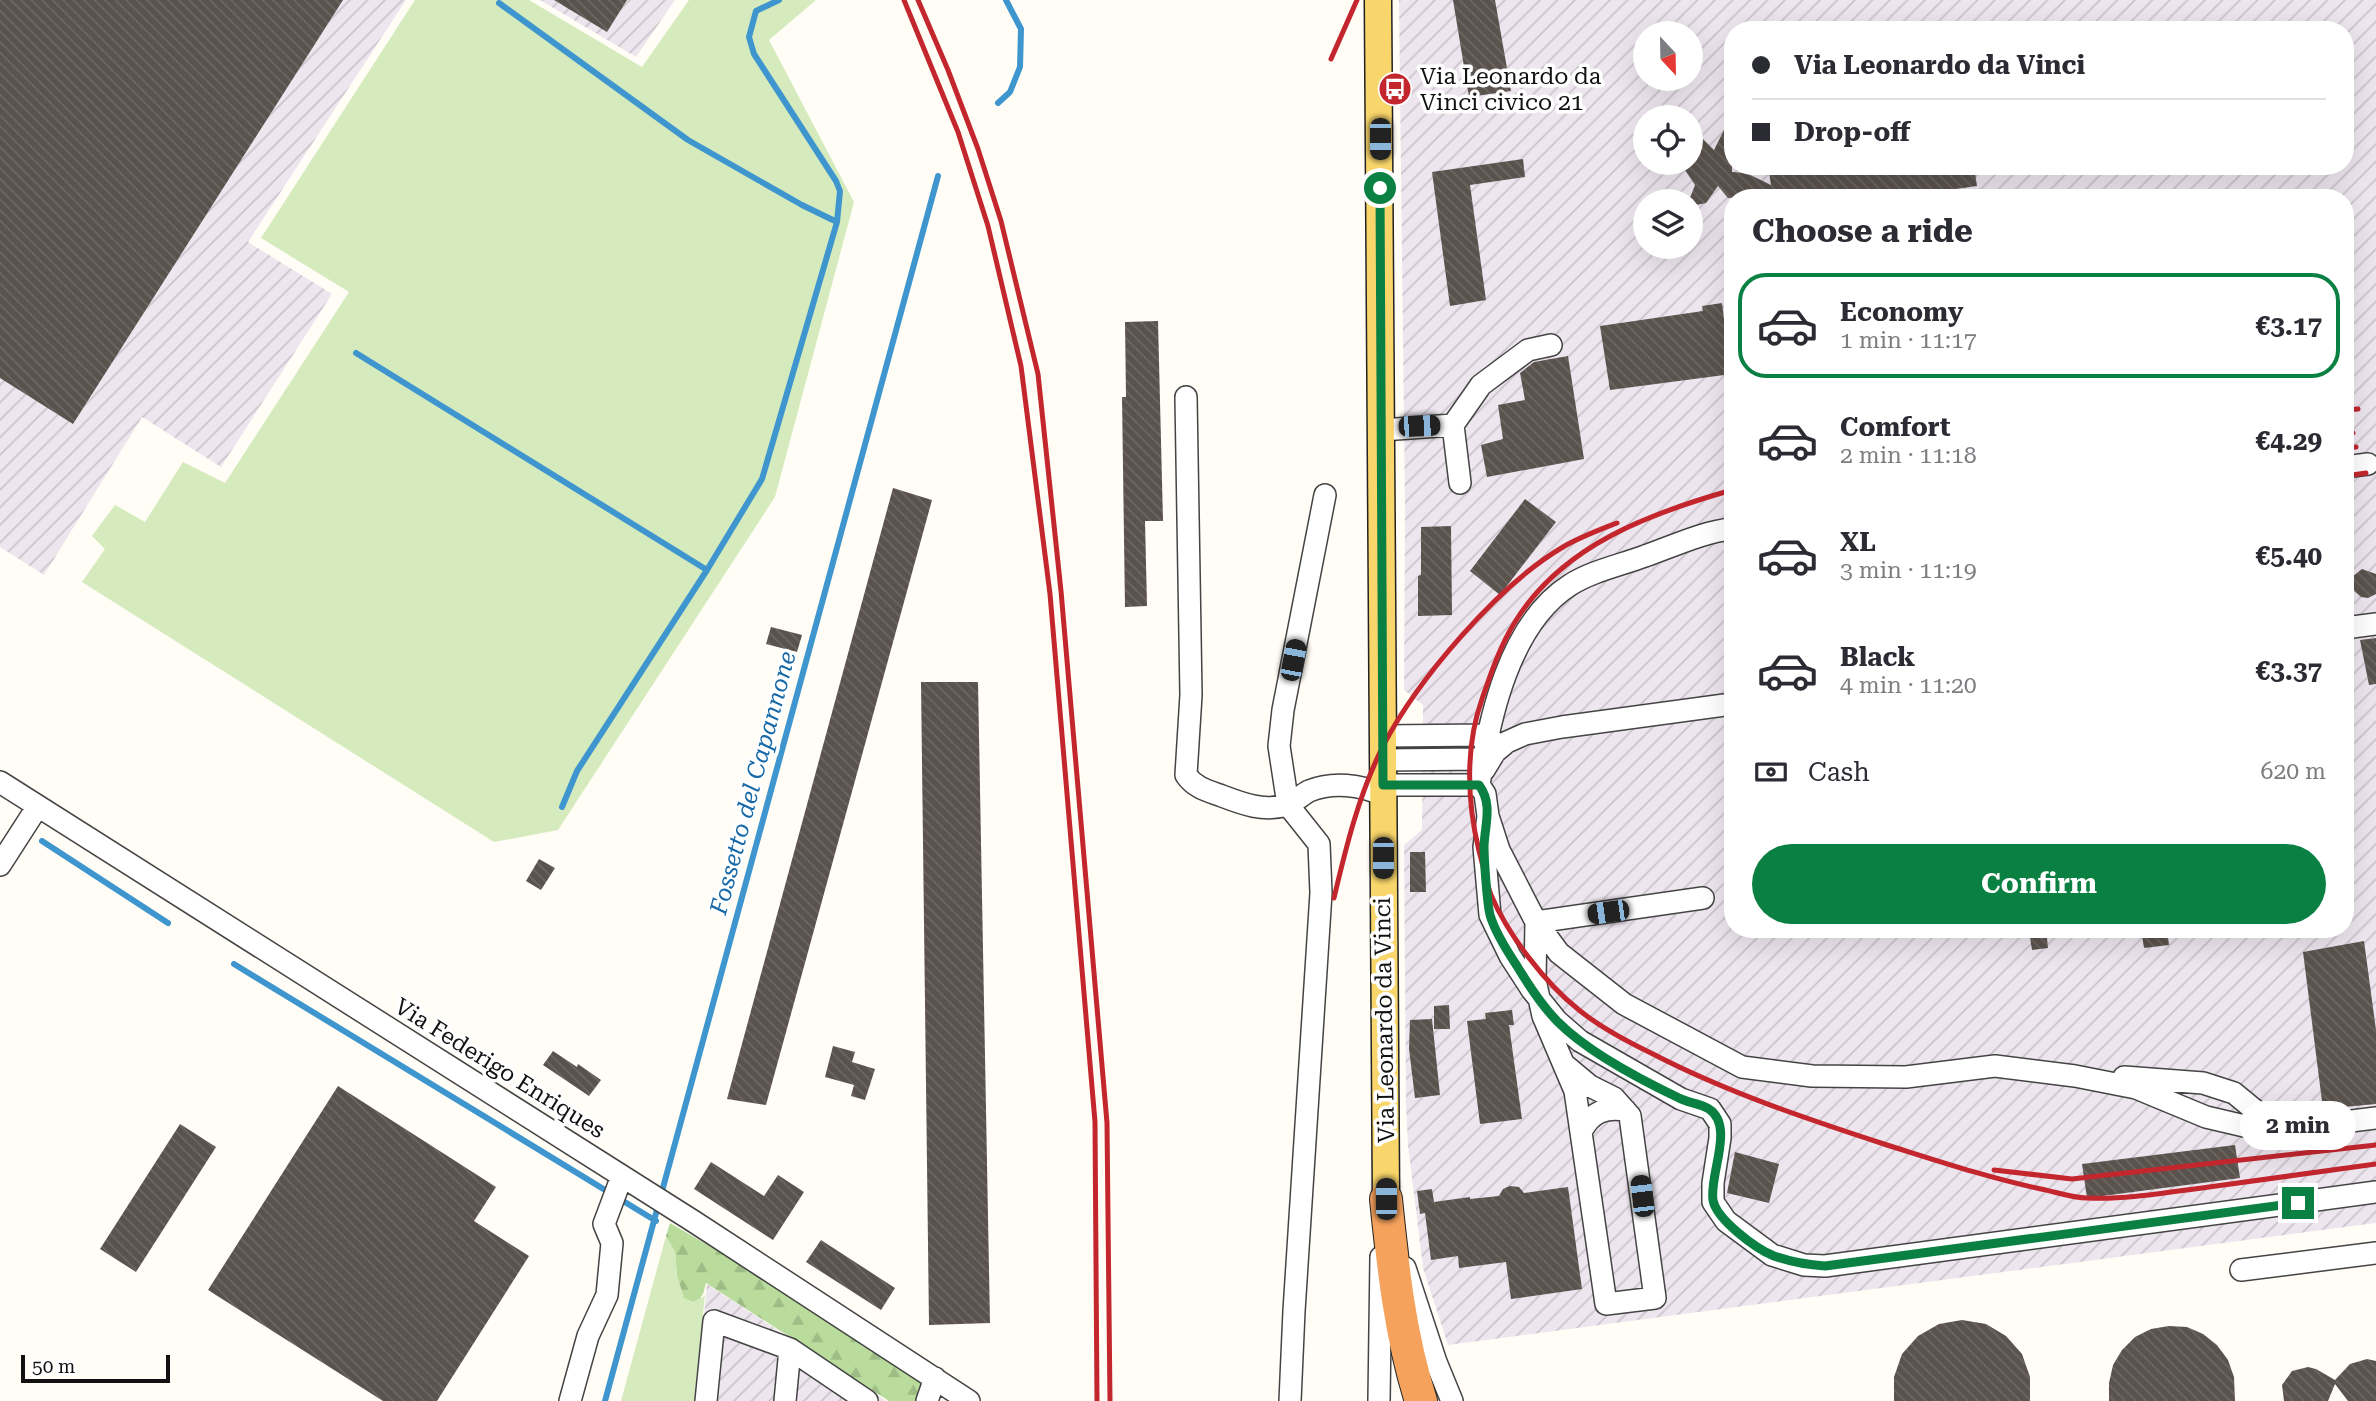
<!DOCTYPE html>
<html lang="en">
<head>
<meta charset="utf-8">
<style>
  :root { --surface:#fff; --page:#f7f7f7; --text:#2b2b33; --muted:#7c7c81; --line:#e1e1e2; --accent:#0b8043 }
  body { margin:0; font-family:"Roboto Serif",serif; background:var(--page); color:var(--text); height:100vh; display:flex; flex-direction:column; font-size:26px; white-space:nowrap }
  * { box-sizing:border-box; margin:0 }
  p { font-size:23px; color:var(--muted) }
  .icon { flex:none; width:38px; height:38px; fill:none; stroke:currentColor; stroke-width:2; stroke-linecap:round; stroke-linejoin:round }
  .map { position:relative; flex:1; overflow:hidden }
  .drawer { position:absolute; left:1724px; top:189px; width:630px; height:749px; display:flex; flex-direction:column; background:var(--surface); border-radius:28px; box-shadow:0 7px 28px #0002 }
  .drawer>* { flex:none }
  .guide { position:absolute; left:1724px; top:21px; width:630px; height:154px; border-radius:28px; box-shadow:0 7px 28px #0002; display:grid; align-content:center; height:154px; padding:0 28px; background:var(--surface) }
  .needle { width:46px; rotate:158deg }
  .tools { position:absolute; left:1633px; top:21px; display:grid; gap:14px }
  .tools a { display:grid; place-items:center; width:70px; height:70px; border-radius:50%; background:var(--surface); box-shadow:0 7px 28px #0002; font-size:35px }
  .scale { position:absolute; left:21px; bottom:18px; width:149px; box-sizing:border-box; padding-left:7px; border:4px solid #111; border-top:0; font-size:19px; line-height:24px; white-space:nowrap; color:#111; -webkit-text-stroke:5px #fff; paint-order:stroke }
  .end { position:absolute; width:32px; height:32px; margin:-16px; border:9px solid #0b8043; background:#fff; box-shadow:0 0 0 4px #fff }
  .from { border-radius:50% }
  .bubble { position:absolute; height:49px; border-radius:24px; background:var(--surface); box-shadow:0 7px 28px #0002; font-size:23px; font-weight:700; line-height:49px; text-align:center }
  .car { position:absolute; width:21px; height:42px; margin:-21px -10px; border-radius:9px; box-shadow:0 0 5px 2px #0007; background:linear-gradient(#222 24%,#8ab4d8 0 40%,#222 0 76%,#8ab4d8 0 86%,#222 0) }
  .guide b { display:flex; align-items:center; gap:24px; height:66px; font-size:26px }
  .guide b+b { border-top:2px solid var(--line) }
  .guide i { width:18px; height:18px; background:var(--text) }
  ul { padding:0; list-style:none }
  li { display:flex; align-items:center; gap:21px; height:105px; margin:0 14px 10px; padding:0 14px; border:4px solid transparent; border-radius:28px }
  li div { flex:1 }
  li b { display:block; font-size:26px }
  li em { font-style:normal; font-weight:700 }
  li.on { border-color:var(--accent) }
  li>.icon { width:63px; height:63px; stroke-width:1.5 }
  h2 { padding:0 28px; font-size:32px; line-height:84px }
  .pay { display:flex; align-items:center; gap:18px; height:77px; padding:0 28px; font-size:26px }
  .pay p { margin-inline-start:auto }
  .primary-button { display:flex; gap:14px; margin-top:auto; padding:14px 28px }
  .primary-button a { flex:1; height:80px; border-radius:42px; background:var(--accent); color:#fff; font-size:28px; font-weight:700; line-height:80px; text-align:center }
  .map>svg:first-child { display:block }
  .industrial { fill:url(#industrial-furrows); fill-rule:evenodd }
  .grass { fill:#d5ebbd }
  .forest { fill:url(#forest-firs) }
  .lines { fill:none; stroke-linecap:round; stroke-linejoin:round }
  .stream { stroke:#3f96cf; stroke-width:6 }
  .building { fill:url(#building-back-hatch) }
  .minor-casing { stroke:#444; stroke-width:24 }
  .major-casing { stroke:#222; stroke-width:29 }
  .highway-casing { stroke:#222; stroke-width:34 }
  .minor { stroke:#fff; stroke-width:21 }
  .major { stroke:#f9d66b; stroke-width:26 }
  .highway { stroke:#f5a25d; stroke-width:32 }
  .rail { stroke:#c4262e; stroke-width:5 }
  .route { stroke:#0b8043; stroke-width:9 }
  .labels { text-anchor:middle; stroke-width:7; stroke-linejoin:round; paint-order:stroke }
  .poi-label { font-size:23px; fill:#111; stroke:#fff; text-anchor:start }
  .street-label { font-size:23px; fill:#111; stroke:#fff }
  .water-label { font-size:24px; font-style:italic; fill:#1768a6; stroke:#fff }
</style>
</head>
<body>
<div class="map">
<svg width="2376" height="1401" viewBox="0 0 2376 1401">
  <defs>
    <pattern id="industrial-furrows" width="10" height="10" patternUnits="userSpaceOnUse" patternTransform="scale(1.75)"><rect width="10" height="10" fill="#eee6ef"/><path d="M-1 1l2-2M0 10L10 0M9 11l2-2" fill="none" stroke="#cbc4cc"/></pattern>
    <pattern id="forest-firs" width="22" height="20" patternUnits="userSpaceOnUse" patternTransform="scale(1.75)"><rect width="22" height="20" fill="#b9dc9c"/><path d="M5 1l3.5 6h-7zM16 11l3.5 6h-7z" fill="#9ebc85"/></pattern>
    <pattern id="building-back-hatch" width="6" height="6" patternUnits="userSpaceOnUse" patternTransform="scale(1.75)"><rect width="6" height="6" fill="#5a524d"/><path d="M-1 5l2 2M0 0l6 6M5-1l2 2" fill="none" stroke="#6d6662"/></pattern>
  </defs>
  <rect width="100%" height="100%" fill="#fffdf5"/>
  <path class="industrial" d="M0 0H406L248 242 332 294 221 467 142 417 44 575 0 547Z
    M540 0H675L636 57Z
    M1399 0H2376V1223L1448 1345 1423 1268 1408 1145 1406 1107 1404 845 1422 830 1423 705 1404 690 1405 509ZM1732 30H2345V166H1732ZM1645 33H1690V79H1645ZM1645 117H1690V163H1645ZM1732 198H2345V929H1732ZM1645 201H1690V247H1645Z
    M707 1284 886 1401H696Z"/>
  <path class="grass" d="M415 0H529L642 67 689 0H816L769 40 854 202 775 497 558 830 494 842 82 582 105 549 92 536 115 505 145 522 183 462 225 483 349 292 261 238Z
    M666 1236 675 1252 677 1275 702 1298 705 1295 694 1401H621Z"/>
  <path class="forest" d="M670 1223 749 1269 926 1385 917 1401H889L706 1283C703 1293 705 1296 693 1302L684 1298 677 1275 675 1252 666 1236Z"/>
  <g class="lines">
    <path class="stream" d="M499 3 688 140 802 205 837 222
      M998 103 1010 92 1020 67 1021 29 1006 0
      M356 353 707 570
      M562 807 577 771 707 570 762 479 837 222 840 191 836 181 754 54 749 37 756 11 779 0
      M42 841 168 923
      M234 964 656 1221
      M605 1401 938 176"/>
  </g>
  <path class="building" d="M0 0H343L73 424 0 378Z
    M554 0H627L607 32Z
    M1453 0H1495L1511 91 1469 97Z
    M1732 114V172L1746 173 1771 185 1768 166H1974L1977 186 1891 198H1728L1718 186 1706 203 1696 205 1690 198 1695 185 1685 170 1690 163V126L1714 150Z
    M1523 159 1525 177 1470 185 1486 300 1450 306 1432 172Z
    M1722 303 1724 319 1732 318V374L1610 390 1600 326 1703 311 1702 306Z
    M1158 321 1163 521H1145L1147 606 1125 607 1122 397H1126L1125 322Z
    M1568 356 1584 459 1487 477 1481 445 1503 439 1498 405 1525 400 1520 373 1534 362Z
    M893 488 932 500 766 1105 727 1099Z
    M1525 499 1556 522 1500 595 1470 571Z
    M1451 526 1452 615 1418 616V576L1421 575V527Z
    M2362 569 2376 574V594L2368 598 2361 597 2352 589V577Z
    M771 627 802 635 797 652 766 644Z
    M2376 638V684L2369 685 2360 640Z
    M921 682H978L990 1323 929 1325Z
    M1410 852H1425L1426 892H1410Z
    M539 859 555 868 541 890 526 881Z
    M2046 929 2048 948 2032 950 2029 931Z
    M2141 929H2167L2169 945 2144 948Z
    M2364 941 2376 1030V1104L2323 1109 2303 952Z
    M1449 1005 1450 1029H1434V1006Z
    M1512 1010 1514 1025H1509L1522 1119 1480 1124 1467 1021 1486 1019 1485 1013Z
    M1432 1019 1440 1095 1415 1098 1409 1049 1410 1020Z
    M833 1046 855 1052 852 1062 875 1069 865 1100 851 1096 854 1085 825 1077Z
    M553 1051 577 1067 578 1064 601 1080 589 1096 543 1065Z
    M338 1086 496 1187 474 1221 529 1256 437 1401H383L208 1290Z
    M180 1124 216 1147 136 1272 100 1249Z
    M2235 1145 2240 1178 2087 1198 2082 1164Z
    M1735 1152 1779 1164 1769 1203 1727 1193Z
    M711 1162 764 1196 778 1175 804 1192 773 1240 694 1189Z
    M1510 1186 1519 1187 1524 1193 1568 1187 1582 1289 1511 1299 1506 1262 1459 1268 1458 1256 1431 1260 1425 1213 1420 1214 1417 1191 1432 1189 1434 1202 1470 1197V1199L1499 1196 1503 1189Z
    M821 1240 895 1288 881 1310 806 1262Z
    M1962 1320 1986 1324 2006 1336 2022 1354 2030 1377V1401H1894V1377L1902 1354 1918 1336 1939 1324Z
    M2169 1326 2187 1327 2203 1334 2217 1345 2228 1360 2234 1377 2235 1401H2109V1383L2113 1365 2122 1350 2135 1337 2151 1329Z
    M2367 1359 2376 1361V1401H2348L2335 1384 2328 1401H2284L2282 1385 2292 1371 2308 1367 2316 1369 2335 1380 2350 1364Z"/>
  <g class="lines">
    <defs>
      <path id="minor" d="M1186 397 1191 695 1186 775C1195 788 1208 791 1222 796 1243 804 1264 812 1286 805 1295 803 1301 795 1309 791 1333 781 1361 785 1383 795
        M1382 430 1453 425
        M2345 467 2368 464
        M1460 483 1453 425 1481 385 1528 350 1551 345
        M2345 628 2376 624
        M1383 736 1487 735 1493 741 1494 747
        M1383 760 1483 759 1487 764
        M1484 770 1495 752 1507 742 1525 734 1562 727 1732 704
        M0 782 693 1221 969 1401
        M1383 785H1479L1485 794 1488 816 1499 850 1536 922 1559 953 1624 1004 1742 1067 1812 1076 1906 1077 1995 1066 2075 1076 2136 1088 2206 1117 2253 1128 2279 1130 2376 1118
        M1479 785C1489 719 1509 624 1570 585 1592 571 1621 565 1645 556 1671 547 1705 531 1732 529
        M1488 816 1484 847 1490 915 1510 956 1532 990 1557 1021 1580 1041 1681 1099 1710 1109 1720 1124V1138L1713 1183V1202L1726 1221 1772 1255 1804 1265 1825 1266 2376 1192
        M0 865 38 806
        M1566 1066 1590 1086 1614 1098 1630 1116 1655 1298 1606 1304 1575 1091 1543 1016 1535 980 1536 922 1703 898
        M2124 1077 2203 1083 2234 1093 2279 1130
        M1582 1130C1592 1112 1605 1107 1625 1110
        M1405 1268 1436 1362 1452 1401
        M2241 1270 2376 1253
        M570 1401 588 1336 607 1295 612 1243 604 1224 622 1176
        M706 1401 714 1321 790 1349 867 1401
        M785 1401 790 1349
        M927 1401 935 1378
        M1290 1401 1294 1311 1321 893 1319 844 1288 805 1279 746 1283 710 1325 495
        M1379 1401 1381 1257"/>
      <path id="major" d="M1378 0 1386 1199"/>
      <path id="highway" d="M1386 1199C1393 1268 1400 1335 1421 1401"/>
    </defs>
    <use href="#minor" class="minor-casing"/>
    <use href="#major" class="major-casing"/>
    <use href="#highway" class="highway-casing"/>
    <use href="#minor" class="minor"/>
    <use href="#major" class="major"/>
    <use href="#highway" class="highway"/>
    <path class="rail" d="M904 0 958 132 988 226 1021 366 1050 594 1095 1122 1097 1401
      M918 0 948 70 978 149 1001 221 1038 374 1061 591 1107 1123 1110 1401
      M1331 59 1357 0
      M2345 410 2358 409
      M2345 434 2353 433
      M2345 448 2356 447
      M2345 476 2366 473
      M1732 490C1651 513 1562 545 1515 622 1500 646 1491 673 1482 699 1465 747 1467 802 1479 851 1483 865 1486 881 1491 895 1508 935 1545 983 1579 1010 1601 1028 1626 1041 1651 1053 1726 1092 1807 1119 1887 1145 1938 1161 1989 1178 2041 1189 2056 1192 2072 1198 2087 1198 2127 1200 2169 1192 2209 1187 2264 1179 2320 1172 2376 1164
      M1334 898C1346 847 1359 794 1383 746 1418 679 1498 585 1563 547 1580 537 1599 530 1617 523
      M1994 1170 2072 1179 2376 1145"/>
  </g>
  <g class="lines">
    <path class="route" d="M1380 188 1383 785H1479C1493 804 1485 824 1484 846 1484 859 1487 902 1490 915 1495 932 1507 951 1517 966 1529 986 1542 1006 1558 1022 1589 1053 1639 1079 1679 1098 1688 1103 1700 1103 1709 1109 1735 1126 1709 1175 1713 1200 1716 1219 1756 1249 1774 1256 1791 1262 1807 1265 1825 1266L2298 1203"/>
  </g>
  <defs>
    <symbol id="bus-disc" viewBox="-11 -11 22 22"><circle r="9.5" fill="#c4262e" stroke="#fff"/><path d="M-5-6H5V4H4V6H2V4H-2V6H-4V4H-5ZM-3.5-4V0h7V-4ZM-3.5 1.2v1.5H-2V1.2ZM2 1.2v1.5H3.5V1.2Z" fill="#fff"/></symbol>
  </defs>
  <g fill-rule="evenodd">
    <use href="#bus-disc" x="1376" y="70" width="38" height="38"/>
  </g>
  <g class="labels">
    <g class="poi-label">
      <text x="1420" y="84">Via Leonardo da<tspan x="1420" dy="26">Vinci civico 21</tspan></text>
    </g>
    <g class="street-label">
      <text transform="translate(1384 1020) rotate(-91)" y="8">Via Leonardo da Vinci</text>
      <text transform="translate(500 1068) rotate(32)" y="8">Via Federigo Enriques</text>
    </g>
    <g class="water-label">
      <text transform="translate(753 783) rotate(-75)" y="8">Fossetto del Capannone</text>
    </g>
  </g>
</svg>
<div class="tools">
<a><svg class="needle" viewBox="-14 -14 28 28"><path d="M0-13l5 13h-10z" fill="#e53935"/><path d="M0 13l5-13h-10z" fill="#7c7c81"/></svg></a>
<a><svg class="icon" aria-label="locate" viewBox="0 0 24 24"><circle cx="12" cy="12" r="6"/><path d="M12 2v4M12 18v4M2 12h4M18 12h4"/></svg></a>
<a><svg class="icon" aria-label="layers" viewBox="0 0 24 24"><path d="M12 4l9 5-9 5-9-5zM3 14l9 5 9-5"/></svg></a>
</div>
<div class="scale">50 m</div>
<i class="end from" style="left:1380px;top:188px"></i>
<i class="end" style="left:2298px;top:1203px"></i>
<div class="bubble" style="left:2240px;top:1101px;width:116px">2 min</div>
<i class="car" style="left:1380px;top:139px;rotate:180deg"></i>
<i class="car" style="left:1419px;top:426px;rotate:88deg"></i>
<i class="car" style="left:1293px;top:660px;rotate:11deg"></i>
<i class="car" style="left:1383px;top:858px;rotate:180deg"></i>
<i class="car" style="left:1608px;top:912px;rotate:262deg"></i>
<i class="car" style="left:1642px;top:1196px;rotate:353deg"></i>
<i class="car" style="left:1386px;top:1199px;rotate:0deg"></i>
<div class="guide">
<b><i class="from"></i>Via Leonardo da Vinci</b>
<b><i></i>Drop-off</b>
</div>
<section class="drawer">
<h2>Choose a ride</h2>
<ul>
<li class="on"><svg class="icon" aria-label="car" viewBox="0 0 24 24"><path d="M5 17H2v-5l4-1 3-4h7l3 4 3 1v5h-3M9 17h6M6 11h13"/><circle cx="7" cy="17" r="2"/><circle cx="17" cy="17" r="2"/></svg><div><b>Economy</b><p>1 min · 11:17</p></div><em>€3.17</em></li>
<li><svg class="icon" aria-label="car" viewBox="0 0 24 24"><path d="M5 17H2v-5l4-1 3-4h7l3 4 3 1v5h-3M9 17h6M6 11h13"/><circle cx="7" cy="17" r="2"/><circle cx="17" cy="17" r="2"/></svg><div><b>Comfort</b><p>2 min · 11:18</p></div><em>€4.29</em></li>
<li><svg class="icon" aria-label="car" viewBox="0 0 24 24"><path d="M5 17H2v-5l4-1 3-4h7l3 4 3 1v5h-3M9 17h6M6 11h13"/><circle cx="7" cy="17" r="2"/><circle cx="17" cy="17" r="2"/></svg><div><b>XL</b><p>3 min · 11:19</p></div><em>€5.40</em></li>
<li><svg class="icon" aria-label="car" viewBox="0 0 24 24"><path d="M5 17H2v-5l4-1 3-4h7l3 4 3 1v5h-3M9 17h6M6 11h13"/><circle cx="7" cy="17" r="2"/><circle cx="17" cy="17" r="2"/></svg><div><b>Black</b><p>4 min · 11:20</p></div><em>€3.37</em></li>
</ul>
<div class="pay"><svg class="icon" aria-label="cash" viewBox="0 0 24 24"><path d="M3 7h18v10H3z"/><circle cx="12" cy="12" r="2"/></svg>Cash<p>620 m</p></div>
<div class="primary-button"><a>Confirm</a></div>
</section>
</div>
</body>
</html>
